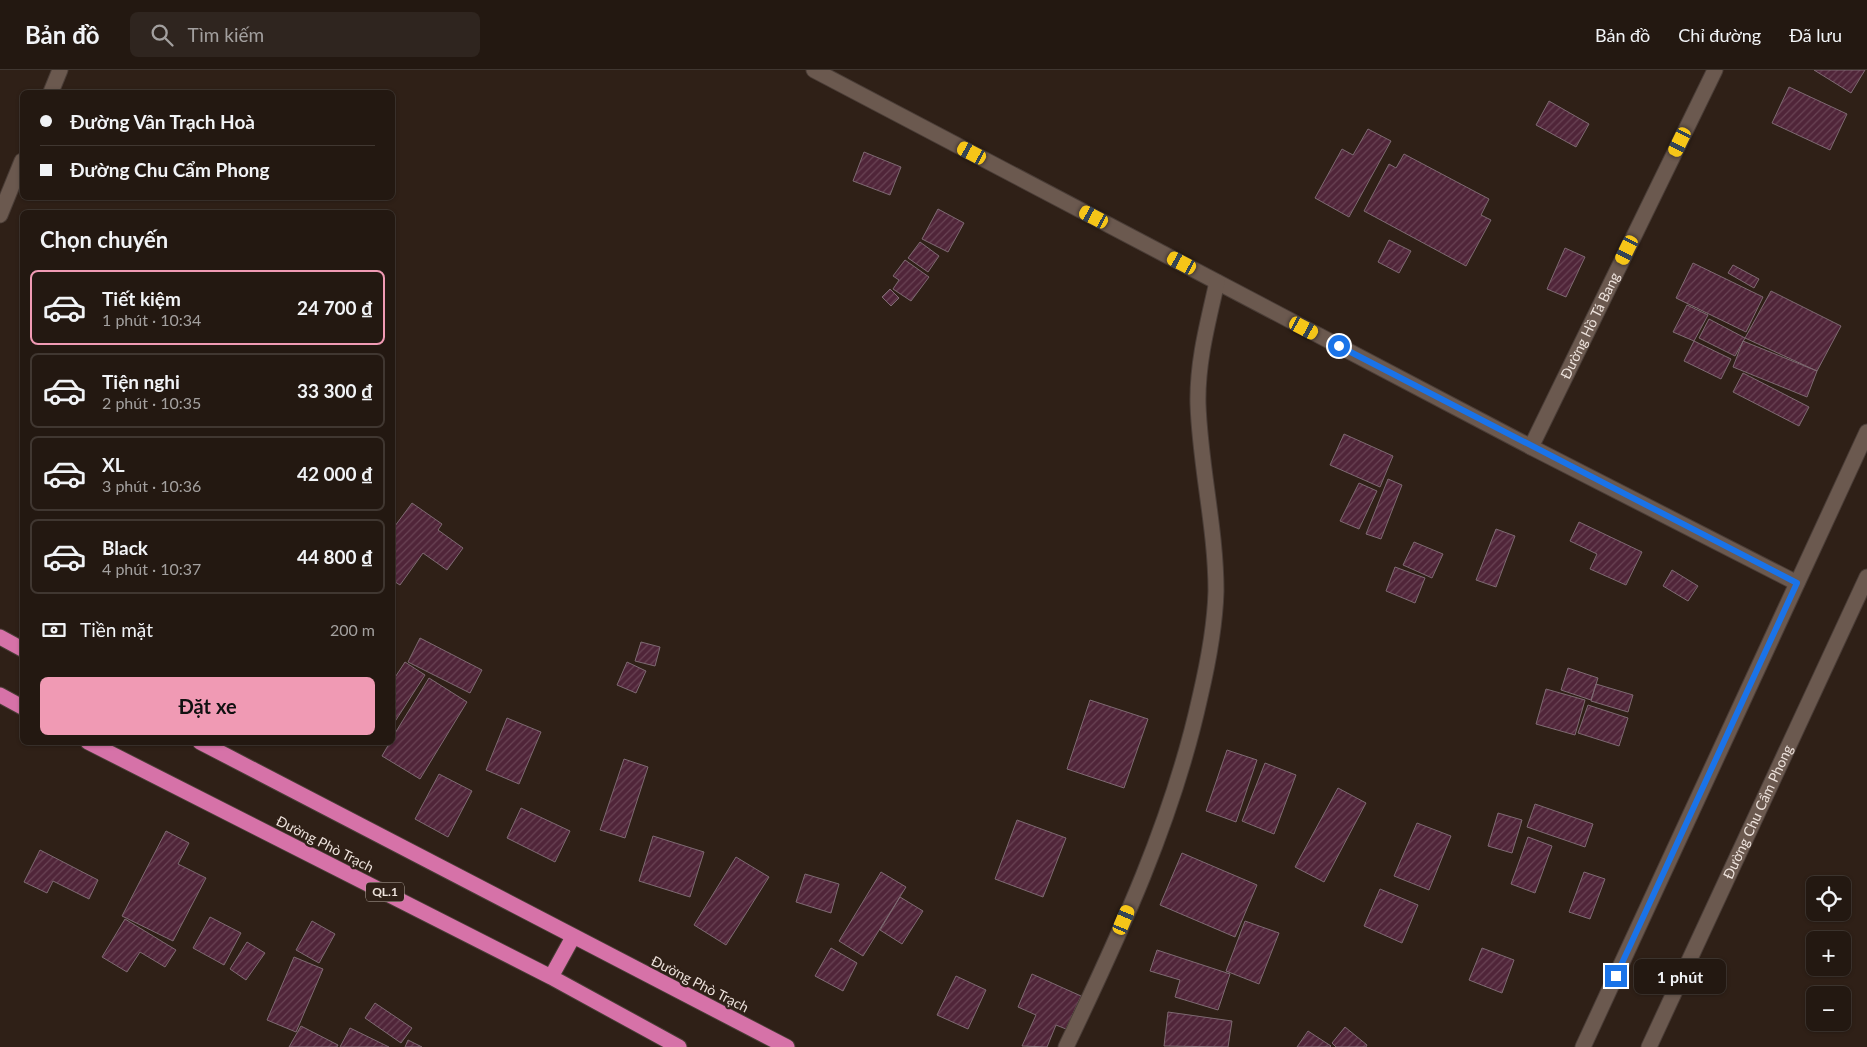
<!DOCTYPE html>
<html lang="vi">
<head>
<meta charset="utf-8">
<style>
  :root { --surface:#231811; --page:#2f251f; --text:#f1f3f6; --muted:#a3a09f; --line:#403731; --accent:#f09ab4 }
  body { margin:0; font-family:Lato,sans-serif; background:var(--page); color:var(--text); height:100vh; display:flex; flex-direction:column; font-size:19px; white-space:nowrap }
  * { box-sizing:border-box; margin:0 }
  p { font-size:16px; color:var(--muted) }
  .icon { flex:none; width:28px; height:28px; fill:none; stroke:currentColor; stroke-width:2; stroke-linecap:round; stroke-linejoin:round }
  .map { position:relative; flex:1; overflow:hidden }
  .details { position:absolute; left:20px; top:140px; width:375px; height:535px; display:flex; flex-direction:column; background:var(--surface); border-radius:8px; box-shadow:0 1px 4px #0004,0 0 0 1px var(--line) }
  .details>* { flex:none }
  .top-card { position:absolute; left:20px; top:20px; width:375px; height:110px; border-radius:8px; box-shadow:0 1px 4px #0004,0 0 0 1px var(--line); display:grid; align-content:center; height:110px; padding:0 20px; background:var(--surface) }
  .tools { position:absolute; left:1806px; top:806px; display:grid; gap:10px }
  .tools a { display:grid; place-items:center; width:45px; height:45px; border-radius:8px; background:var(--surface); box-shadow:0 1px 4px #0004,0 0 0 1px var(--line); font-size:25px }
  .end { position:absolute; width:22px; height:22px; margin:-11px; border:6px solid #1a73e8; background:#fff; box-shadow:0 0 0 2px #fff }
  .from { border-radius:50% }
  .bubble { position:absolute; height:35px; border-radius:8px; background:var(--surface); box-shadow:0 1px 4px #0004,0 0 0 1px var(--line); font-size:16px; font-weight:700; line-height:35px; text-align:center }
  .car { position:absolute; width:15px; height:30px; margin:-15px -8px; border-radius:6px; box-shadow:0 0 4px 1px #0007; background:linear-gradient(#f5c518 24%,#345 0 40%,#f5c518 0 76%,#345 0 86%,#f5c518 0) }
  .top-card b { display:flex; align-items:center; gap:18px; height:48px; font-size:19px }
  .top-card b+b { border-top:1px solid var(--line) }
  .top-card i { width:12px; height:12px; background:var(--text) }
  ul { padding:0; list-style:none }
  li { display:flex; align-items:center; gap:15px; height:75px; margin:0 10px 8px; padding:0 10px; border:2px solid var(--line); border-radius:8px }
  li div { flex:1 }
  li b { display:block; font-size:19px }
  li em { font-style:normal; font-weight:700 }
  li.on { border-color:var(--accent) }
  li>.icon { width:45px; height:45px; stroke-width:1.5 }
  h2 { padding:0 20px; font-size:22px; line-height:60px }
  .pay { display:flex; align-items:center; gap:12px; height:55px; padding:0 20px; font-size:19px }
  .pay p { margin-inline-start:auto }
  .button { display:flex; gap:10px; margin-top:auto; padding:10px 20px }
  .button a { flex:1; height:58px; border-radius:8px; background:var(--accent); color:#111; font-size:20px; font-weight:700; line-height:58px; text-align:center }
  header { display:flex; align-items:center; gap:30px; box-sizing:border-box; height:70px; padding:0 25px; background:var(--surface); border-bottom:1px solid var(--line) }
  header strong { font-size:24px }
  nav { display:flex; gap:28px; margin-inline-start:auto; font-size:18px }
  .search { width:350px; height:45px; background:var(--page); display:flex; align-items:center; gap:12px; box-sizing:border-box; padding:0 18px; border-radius:8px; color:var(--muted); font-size:19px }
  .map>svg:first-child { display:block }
  .building { fill:url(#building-hatch); stroke:#7e6a72 }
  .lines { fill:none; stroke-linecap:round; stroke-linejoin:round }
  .street-casing { stroke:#4a3d37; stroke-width:17 }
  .secondary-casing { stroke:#4a3d37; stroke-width:17 }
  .highway-casing { stroke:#4a3d37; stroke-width:17 }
  .street { stroke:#6b594f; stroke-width:15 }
  .secondary { stroke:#6b594f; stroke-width:15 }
  .highway { stroke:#d672a8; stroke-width:15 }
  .route { stroke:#1a73e8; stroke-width:6 }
  .labels { text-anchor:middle; stroke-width:5; stroke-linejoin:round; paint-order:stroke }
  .shield { fill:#2f2017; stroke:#b4a8a1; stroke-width:1 }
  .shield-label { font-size:12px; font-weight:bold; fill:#ede2dc }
  .street-label { font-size:14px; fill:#ede2dc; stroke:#2f2017 }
</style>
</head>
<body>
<header>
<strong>Bản đồ</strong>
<div class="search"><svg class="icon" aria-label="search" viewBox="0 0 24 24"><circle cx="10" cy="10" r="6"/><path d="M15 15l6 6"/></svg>Tìm kiếm</div>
<nav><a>Bản đồ</a><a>Chỉ đường</a><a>Đã lưu</a></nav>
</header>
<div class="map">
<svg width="1867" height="977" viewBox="0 0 1867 977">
  <defs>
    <pattern id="building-hatch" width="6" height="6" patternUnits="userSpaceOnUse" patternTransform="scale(1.25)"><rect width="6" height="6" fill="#502539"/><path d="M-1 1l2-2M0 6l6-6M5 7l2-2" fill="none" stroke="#6a4455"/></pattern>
  </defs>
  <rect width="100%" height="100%" fill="#2f2017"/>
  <path class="building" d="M1814 0H1865L1851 23Z
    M1789 17 1847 44 1830 80 1772 53Z
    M1549 31 1589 54 1576 77 1536 55Z
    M1368 59 1391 71 1349 147 1315 128 1342 79 1353 85Z
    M864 82 901 97 890 125 853 111Z
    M1404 84 1489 129 1481 145 1491 150 1466 196 1364 141 1389 94 1396 98Z
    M938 139 964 153 948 182 922 169Z
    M1389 170 1411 181 1399 203 1378 192Z
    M920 172 939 186 928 202 908 188Z
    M1565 178 1585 187 1566 227 1547 219Z
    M905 190 929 207 911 231 893 219 899 210 893 206Z
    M1693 193 1763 227 1746 262 1676 228Z
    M1733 195 1759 209 1754 218 1728 203Z
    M890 219 899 228 891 236 882 227Z
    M1771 221 1841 256 1817 301 1745 268Z
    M1687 235 1708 245 1694 271 1673 262Z
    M1709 249 1745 268 1735 286 1699 268Z
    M1694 271 1731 289 1721 309 1684 291Z
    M1743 271 1817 301 1807 327 1733 297Z
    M1743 303 1809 337 1799 356 1733 322Z
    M1344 364 1393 386 1380 417 1330 395Z
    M1388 409 1402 415 1381 469 1366 464Z
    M1359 413 1377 421 1359 459 1340 451Z
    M412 433 442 454 438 460 463 478 447 500 423 483 400 515 392 510V460Z
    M1579 452 1642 482 1626 515 1590 499 1597 484 1570 471Z
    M1496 459 1515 466 1496 517 1476 510Z
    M1414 472 1443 484 1432 508 1403 495Z
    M1395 497 1425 508 1415 533 1386 521Z
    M1672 500 1698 516 1688 531 1663 516Z
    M420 568 482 600 470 623 408 592Z
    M641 572 660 577 655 596 635 591Z
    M405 592 425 605 394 653 392 612Z
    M627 592 646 601 636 623 617 615Z
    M1568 598 1598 608 1591 630 1561 620Z
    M429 608 467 632 420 709 382 686 390 672H392V668Z
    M1596 614 1633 625 1628 642 1591 631Z
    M1546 619 1585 630 1575 665 1536 654Z
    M1090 630 1148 649 1124 718 1067 699Z
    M1588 635 1628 648 1619 676 1578 663Z
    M507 648 541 662 519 714 486 700Z
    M1227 680 1257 690 1236 752 1206 741Z
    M624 689 648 697 625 768 600 760Z
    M1265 693 1296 705 1274 764 1242 751Z
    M439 704 472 721 448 767 415 749Z
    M1338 718 1366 733 1324 812 1295 797Z
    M1535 734 1593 754 1585 777 1527 757Z
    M521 738 570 761 555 792 507 768Z
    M1498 743 1522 750 1512 783 1488 776Z
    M1017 750 1066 768 1043 827 995 809Z
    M1417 753 1451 766 1429 820 1394 806Z
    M166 761 189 773 178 794 206 808 173 871 122 846Z
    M653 766 704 782 690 827 639 811Z
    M1528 767 1552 776 1535 823 1511 814Z
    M40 780 98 810 89 829 53 811 47 823 24 812Z
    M1182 783 1257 815 1235 867 1160 835Z
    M736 787 769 807 726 875 694 855Z
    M881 802 906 817 863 886 839 871Z
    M1584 802 1605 809 1590 849 1569 842Z
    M805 804 839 814 831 843 796 832Z
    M1380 819 1418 835 1402 873 1364 856Z
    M900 827 923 841 902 874 880 860Z
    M210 847 241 863 224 895 193 878Z
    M125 849 176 880 165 897 140 882 127 902 102 887Z
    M312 851 335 864 319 893 296 880Z
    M1245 851 1279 863 1259 914 1226 901Z
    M247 872 265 883 246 910 230 899Z
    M831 878 857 893 843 921 815 906Z
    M1482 878 1514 890 1502 923 1469 910Z
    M1157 880 1230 904 1218 940 1175 927 1180 910 1150 901Z
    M294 887 323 899 296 962 267 950Z
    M1032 904 1081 926 1066 959 1056 955 1047 977 1022 976 1036 945 1018 937Z
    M956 906 986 920 968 959 937 945Z
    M375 933 412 958 401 973 365 948Z
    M1168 942 1232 951 1228 977 1164 976Z
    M301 956 338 975 337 977H289Z
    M1345 957 1367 975 1366 977H1336L1332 973Z
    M350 958 389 977H340Z
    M1308 961 1331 976 1330 977H1297Z
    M408 970 422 977H405Z"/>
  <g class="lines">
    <defs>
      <g id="street">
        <path d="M814 0 1531 377 1797 513"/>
        <path d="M51 22 60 0"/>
        <path d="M0 145 22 91"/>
        <path id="s1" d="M1531 377 1715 0"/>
        <path d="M1066 977C1120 864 1173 750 1200 627 1208 593 1215 556 1216 521 1216 458 1200 396 1198 334 1197 292 1208 252 1217 212"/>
      </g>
      <g id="secondary">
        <path d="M1583 977 1867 362"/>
        <path id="s2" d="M1649 977 1867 507"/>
      </g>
      <path id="highway" d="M0 567 22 579
        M0 625 22 637
        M88 672 551 907 679 977
        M200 672 787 977
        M551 907 573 867"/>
    </defs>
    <use href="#street" class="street-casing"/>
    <use href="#secondary" class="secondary-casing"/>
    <use href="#highway" class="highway-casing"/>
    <use href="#street" class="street"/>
    <use href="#secondary" class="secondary"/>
    <use href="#highway" class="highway"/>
  </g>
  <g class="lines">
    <path class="route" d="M1339 276 1797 513 1616 906"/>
  </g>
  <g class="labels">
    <rect class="shield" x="366" y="812.5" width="38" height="19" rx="4"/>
    <g class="shield-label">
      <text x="385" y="826">QL.1</text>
    </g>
    <g class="street-label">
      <text dy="5" stroke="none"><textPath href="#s1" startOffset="135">Đường Hồ Tá Bang</textPath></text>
      <text dy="5" stroke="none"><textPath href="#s2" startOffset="259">Đường Chu Cẩm Phong</textPath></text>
      <text transform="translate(325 774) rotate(27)" y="5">Đường Phò Trạch</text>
      <text transform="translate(700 914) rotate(27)" y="5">Đường Phò Trạch</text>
    </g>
  </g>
</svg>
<div class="tools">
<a><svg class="icon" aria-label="locate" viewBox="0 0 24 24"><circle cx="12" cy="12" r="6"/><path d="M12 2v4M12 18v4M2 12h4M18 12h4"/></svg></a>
<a>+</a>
<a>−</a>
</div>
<i class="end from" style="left:1339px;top:276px"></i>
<i class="end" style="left:1616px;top:906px"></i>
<div class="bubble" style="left:1634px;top:889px;width:92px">1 phút</div>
<i class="car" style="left:1680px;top:72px;rotate:206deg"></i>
<i class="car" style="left:972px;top:83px;rotate:298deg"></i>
<i class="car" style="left:1094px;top:147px;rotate:298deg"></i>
<i class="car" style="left:1627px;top:180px;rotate:206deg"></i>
<i class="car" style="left:1182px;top:193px;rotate:298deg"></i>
<i class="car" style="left:1304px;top:258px;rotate:118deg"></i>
<i class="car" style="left:1124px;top:850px;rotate:23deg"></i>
<div class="top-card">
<b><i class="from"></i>Đường Vân Trạch Hoà</b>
<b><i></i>Đường Chu Cẩm Phong</b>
</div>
<section class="details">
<h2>Chọn chuyến</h2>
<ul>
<li class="on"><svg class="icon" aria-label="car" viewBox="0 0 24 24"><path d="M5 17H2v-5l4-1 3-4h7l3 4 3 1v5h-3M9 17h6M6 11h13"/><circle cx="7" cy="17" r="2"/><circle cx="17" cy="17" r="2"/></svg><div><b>Tiết kiệm</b><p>1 phút · 10:34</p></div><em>24 700 ₫</em></li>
<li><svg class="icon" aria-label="car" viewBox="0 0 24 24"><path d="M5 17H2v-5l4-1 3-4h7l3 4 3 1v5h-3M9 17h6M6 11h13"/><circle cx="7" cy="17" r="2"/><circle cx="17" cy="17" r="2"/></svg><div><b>Tiện nghi</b><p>2 phút · 10:35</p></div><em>33 300 ₫</em></li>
<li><svg class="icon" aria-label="car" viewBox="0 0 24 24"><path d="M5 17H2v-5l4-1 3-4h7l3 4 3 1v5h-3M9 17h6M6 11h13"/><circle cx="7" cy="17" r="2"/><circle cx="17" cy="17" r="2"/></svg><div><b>XL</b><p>3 phút · 10:36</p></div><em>42 000 ₫</em></li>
<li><svg class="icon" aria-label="car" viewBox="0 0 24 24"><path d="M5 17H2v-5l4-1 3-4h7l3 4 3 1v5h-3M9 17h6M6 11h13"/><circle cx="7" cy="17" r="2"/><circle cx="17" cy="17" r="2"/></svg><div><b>Black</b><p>4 phút · 10:37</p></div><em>44 800 ₫</em></li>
</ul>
<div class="pay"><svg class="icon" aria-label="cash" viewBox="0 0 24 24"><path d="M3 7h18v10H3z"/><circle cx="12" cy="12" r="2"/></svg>Tiền mặt<p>200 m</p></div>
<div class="button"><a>Đặt xe</a></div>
</section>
</div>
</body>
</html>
